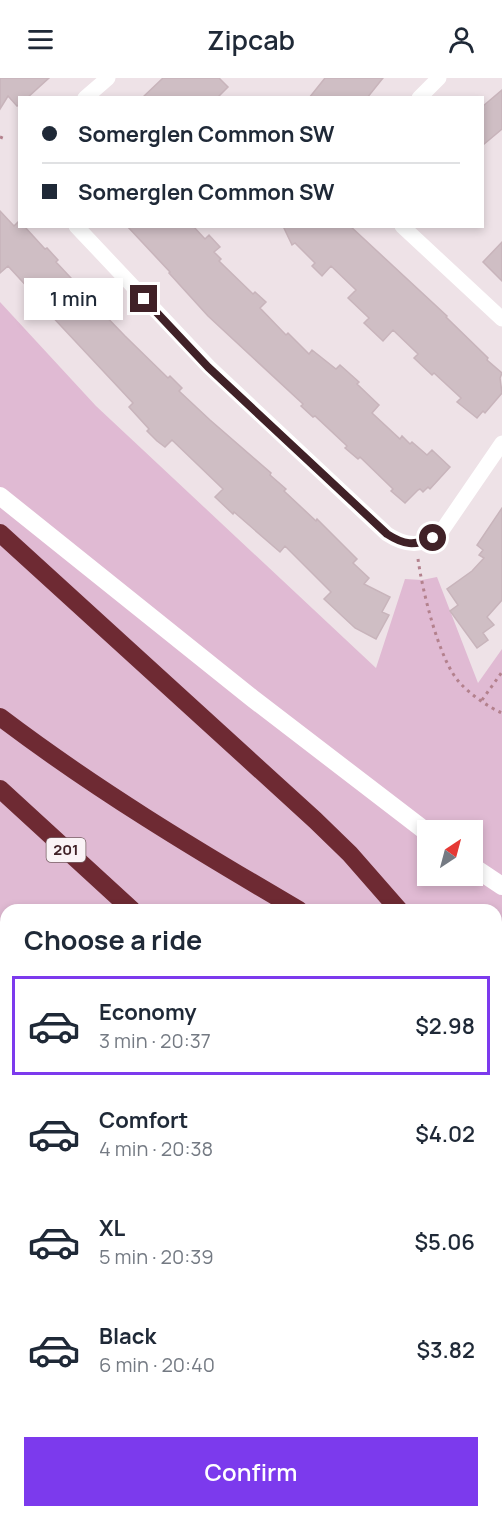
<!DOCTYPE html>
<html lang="en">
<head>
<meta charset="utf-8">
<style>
  :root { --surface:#fff; --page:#f6f6f7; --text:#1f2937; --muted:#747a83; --line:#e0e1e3; --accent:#7c3aed }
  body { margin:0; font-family:Manrope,sans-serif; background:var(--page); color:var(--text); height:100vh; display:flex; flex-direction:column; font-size:22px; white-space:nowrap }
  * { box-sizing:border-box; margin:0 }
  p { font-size:20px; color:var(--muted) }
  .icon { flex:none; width:33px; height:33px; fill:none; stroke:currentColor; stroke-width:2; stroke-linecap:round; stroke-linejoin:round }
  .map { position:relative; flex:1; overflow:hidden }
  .sheet { position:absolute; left:0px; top:826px; width:502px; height:614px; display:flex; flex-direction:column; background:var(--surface); border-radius:18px 18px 0 0; box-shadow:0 3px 9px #0003 }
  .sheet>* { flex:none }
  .hud { position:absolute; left:18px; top:18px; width:466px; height:132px; border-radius:0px; box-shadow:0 3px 9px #0003; display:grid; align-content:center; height:132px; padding:0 24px; background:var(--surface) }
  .needle { width:39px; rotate:36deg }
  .buttons { position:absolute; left:417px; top:742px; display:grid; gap:12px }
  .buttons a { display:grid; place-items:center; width:66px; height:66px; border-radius:0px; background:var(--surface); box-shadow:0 3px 9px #0003; font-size:30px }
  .end { position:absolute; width:27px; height:27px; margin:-14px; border:8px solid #402127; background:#fff; box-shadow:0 0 0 3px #fff }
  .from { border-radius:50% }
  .bubble { position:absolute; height:42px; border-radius:0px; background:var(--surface); box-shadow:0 3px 9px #0003; font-size:20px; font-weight:600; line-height:42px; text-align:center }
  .hud b { display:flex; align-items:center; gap:21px; height:57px; font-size:22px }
  .hud b+b { border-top:2px solid var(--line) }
  .hud i { width:15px; height:15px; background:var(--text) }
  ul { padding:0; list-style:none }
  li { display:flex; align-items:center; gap:18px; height:99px; margin:0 12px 9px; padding:0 12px; border:3px solid transparent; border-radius:0px }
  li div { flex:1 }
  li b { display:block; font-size:22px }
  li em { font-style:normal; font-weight:600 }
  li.active { border-color:var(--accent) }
  li>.icon { width:54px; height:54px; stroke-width:1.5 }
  h2 { padding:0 24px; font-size:27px; line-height:72px }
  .button { display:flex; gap:12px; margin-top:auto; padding:12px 24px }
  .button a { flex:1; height:69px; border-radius:0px; background:var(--accent); color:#fff; font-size:24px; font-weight:600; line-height:69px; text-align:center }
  header { display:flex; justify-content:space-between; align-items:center; height:78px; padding:0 24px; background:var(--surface); font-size:27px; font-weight:600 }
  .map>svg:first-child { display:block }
  .green { fill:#e0bad3; fill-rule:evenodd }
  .water { fill:#d69987 }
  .building { fill:#cfbec4; stroke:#c8b4bb; stroke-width:1.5 }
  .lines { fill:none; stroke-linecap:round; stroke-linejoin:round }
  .path { stroke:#b3818d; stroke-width:3; stroke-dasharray:3 4.5; stroke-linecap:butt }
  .street { stroke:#fff; stroke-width:15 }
  .secondary { stroke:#fff; stroke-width:18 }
  .highway { stroke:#6e2a33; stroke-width:18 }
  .route { stroke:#402127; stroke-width:8 }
  .labels { text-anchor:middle; stroke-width:4.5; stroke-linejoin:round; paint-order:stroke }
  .shield { fill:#faf3f6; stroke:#786065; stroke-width:1.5 }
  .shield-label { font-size:15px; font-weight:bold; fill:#402127 }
</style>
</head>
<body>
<header><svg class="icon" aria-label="menu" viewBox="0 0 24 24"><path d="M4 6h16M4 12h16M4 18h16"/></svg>Zipcab<svg class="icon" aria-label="person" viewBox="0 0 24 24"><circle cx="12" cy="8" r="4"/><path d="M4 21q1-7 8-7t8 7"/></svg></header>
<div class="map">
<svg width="502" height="1439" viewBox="0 0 502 1439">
  <rect width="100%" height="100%" fill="#eee2e7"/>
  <path class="green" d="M0 224 96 328 376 590 405 501 422 502 437 499 478 605 502 571V1439H0ZM428 753H472V798H428ZM6 832H496V1434H6Z"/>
  <path class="water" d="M0 1226 6 1229V1265L2 1310 6 1313V1433L0 1428Z"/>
  <path class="building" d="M0 0H49L27 20H20V26L17 28 8 18 0 31Z
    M163 0H219L228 9 217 20H142Z
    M325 0H383L367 20H309Z
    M502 12V51L483 67V28Z
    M0 133 14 148 19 143 20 148H24L45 171 47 170 58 182 56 184 85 215 86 214 98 226 96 228 125 258 168 300 170 298 182 310 179 313 210 342 271 395 270 397 286 411 284 413 316 443 317 441 357 481 353 485 369 500 364 506 390 519 382 534 389 537 376 561 355 550 324 521 331 514 285 468 280 474 234 434 233 436 215 419 223 411 172 362 165 369 157 363 147 353 149 351 129 329 133 325 47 233 44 236 27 217 31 213 8 188 0 195Z
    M127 148H193L205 161 209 157 220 169 214 174 221 181 219 183 253 216 255 214 266 224 260 230 286 257 288 255 309 276 312 272 336 291 340 287 359 304 357 306 379 327 372 335 400 361 402 358 410 366 412 364 427 377 432 372 450 389 430 411 428 409 423 414 420 411 418 412 405 425 391 413 393 411 360 379 358 381 345 370 347 368 315 338 313 339 301 328 303 326 208 238 169 195 170 194Z
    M283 148H350L447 238 446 239 488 280 487 282 502 295 500 300 502 315 485 335 483 333 477 340 457 324 461 320 434 295 432 297 414 280 418 276 393 252 383 263 364 245 369 240 348 220 356 212 331 188 322 198 312 188 315 185 295 165 292 167Z
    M502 164V203L483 184Z
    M502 430V522L487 539 494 547 483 555 488 562 477 570 450 533 458 527 447 511 472 493 484 480 479 477 483 472 477 467Z"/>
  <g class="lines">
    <path class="path" d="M0 59 5 61
      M418 481C422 511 439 583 460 605 470 616 488 629 502 635
      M482 622 502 594"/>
    <path class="street" d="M85 20 108 0
      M419 20 439 0
      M76 148 209 289 387 456C407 469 422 469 441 454L502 365
      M402 148 502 241"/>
    <path class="secondary" d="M0 418 252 620 428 755
      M472 788 502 808"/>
    <path class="highway" d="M0 455 315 742 350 776 399 832
      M0 639C95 711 196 772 299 832
      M0 711 132 832
      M0 876 6 882
      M496 947 502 950
      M496 983 502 993
      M496 1155 502 1160
      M496 1317 502 1321"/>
  </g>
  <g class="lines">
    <path class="route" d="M144 221 208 289 387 456C404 467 414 468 433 460"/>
  </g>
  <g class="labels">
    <rect class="shield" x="46.5" y="760" width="39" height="24" rx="4.5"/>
    <g class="shield-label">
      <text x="66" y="777">201</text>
    </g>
  </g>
</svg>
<div class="buttons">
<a><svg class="needle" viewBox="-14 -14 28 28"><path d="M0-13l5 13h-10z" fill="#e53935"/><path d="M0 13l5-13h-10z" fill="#747a83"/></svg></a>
</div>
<i class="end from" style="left:433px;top:460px"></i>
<i class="end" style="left:144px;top:221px"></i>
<div class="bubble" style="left:24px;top:200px;width:99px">1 min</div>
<div class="hud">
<b><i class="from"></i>Somerglen Common SW</b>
<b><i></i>Somerglen Common SW</b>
</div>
<section class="sheet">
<h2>Choose a ride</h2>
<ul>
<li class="active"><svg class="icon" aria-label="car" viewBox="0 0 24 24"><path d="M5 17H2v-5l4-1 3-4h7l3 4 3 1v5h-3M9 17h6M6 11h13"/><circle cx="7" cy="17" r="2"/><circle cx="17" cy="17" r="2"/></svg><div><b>Economy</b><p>3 min · 20:37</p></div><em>$2.98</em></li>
<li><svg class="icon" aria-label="car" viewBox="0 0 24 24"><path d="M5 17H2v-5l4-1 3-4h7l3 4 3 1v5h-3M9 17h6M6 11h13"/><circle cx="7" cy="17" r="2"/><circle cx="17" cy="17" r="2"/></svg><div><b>Comfort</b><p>4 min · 20:38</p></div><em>$4.02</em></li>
<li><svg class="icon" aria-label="car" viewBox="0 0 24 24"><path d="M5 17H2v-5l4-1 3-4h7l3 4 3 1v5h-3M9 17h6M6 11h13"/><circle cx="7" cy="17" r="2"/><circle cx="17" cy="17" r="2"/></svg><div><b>XL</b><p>5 min · 20:39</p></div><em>$5.06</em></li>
<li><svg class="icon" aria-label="car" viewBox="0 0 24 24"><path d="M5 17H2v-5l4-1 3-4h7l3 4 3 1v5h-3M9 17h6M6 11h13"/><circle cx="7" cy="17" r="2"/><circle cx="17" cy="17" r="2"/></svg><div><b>Black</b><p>6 min · 20:40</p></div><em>$3.82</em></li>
</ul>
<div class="button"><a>Confirm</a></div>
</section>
</div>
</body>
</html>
